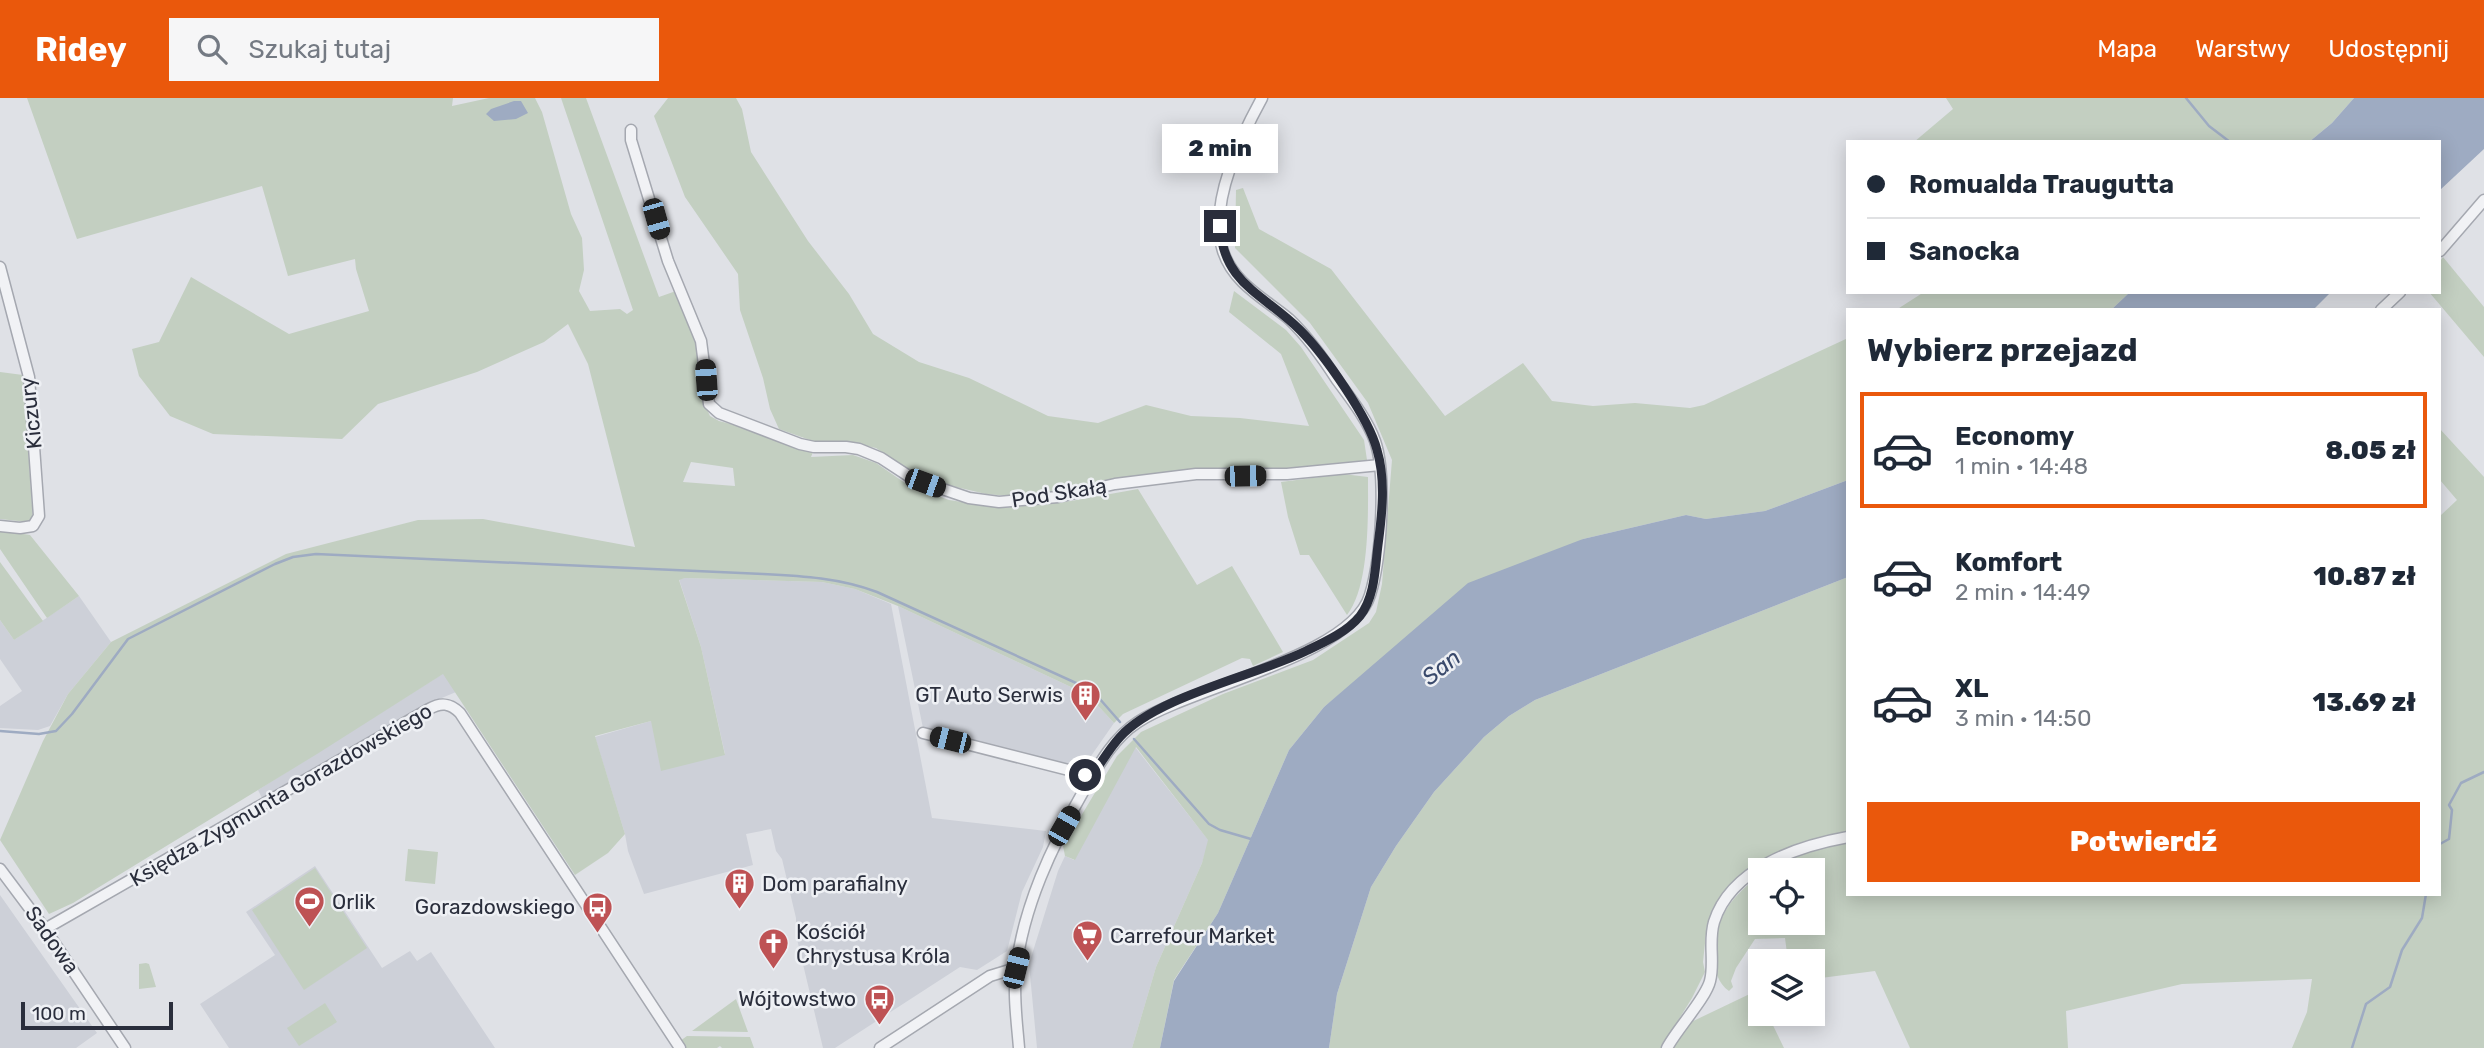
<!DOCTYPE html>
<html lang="pl">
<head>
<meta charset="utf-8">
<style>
  :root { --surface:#fff; --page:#f6f6f7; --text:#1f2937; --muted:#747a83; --line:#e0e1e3; --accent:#ea580c }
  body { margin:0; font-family:Rubik,sans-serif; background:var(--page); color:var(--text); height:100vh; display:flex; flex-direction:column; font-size:26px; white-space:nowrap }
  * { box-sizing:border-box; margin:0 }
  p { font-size:23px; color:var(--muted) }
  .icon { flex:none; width:38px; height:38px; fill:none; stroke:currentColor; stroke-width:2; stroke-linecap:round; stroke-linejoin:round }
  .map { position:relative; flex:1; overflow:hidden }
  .drawer { position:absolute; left:1846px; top:210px; width:595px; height:588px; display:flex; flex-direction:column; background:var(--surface); border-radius:0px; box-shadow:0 4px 18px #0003 }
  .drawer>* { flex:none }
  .top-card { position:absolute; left:1846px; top:42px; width:595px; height:154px; border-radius:0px; box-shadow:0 4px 18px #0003; display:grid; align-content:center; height:154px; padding:0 21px; background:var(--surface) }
  .tools { position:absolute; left:1748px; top:760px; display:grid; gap:14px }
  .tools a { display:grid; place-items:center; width:77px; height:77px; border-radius:0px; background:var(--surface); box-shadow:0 4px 18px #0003; font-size:35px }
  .scale { position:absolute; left:21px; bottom:18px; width:152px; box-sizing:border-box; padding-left:7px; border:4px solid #2a2e3c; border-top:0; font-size:19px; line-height:24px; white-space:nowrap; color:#2a2e3c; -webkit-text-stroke:5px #eef0f4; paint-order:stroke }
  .end { position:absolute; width:32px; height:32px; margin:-16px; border:9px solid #2a2e3c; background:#fff; box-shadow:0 0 0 4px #fff }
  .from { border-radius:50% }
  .bubble { position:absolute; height:49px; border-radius:0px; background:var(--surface); box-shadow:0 4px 18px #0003; font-size:23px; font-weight:800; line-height:49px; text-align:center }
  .car { position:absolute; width:21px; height:42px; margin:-21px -10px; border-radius:9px; box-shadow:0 0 5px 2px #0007; background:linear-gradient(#222 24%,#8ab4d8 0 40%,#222 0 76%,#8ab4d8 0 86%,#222 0) }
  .top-card b { display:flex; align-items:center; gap:24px; height:66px; font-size:26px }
  .top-card b+b { border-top:2px solid var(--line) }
  .top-card i { width:18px; height:18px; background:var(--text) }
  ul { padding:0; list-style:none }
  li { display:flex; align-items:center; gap:21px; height:116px; margin:0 14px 10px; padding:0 7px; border:4px solid transparent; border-radius:0px }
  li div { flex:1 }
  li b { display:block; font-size:26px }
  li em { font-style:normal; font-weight:800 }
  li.active { border-color:var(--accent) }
  li>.icon { width:63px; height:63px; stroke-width:1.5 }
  h2 { padding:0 21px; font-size:32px; line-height:84px }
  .cta { display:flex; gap:14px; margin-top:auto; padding:14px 21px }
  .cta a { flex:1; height:80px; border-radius:0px; background:var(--accent); color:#fff; font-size:28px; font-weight:800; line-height:80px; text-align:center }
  header { display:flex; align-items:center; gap:42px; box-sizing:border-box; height:98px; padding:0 35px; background:var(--accent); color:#fff }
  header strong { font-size:33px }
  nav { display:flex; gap:38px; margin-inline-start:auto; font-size:24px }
  .search { width:490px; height:63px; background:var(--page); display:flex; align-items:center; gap:18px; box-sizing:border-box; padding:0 24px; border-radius:0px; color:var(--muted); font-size:26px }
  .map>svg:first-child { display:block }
  .built { fill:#cdd0d8 }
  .green { fill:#c3cfc1; fill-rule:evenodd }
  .water { fill:#9eabc2 }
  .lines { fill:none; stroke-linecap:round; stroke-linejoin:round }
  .stream { stroke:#9eabc2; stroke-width:2.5 }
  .minor-casing { stroke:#a5a8b0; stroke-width:13 }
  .minor { stroke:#f1f2f5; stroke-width:10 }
  .route { stroke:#2a2e3c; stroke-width:9 }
  .labels { text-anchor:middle; stroke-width:5; stroke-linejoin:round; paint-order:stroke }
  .street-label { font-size:21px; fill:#2a2e3c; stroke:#eef0f4 }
  .poi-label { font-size:21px; fill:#2a2e3c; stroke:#eef0f4; text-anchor:start }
  .water-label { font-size:23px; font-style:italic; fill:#39496b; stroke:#eef0f4 }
</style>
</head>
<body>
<header>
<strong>Ridey</strong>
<div class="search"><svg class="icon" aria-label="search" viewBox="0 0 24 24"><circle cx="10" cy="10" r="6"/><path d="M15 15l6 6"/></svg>Szukaj tutaj</div>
<nav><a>Mapa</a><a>Warstwy</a><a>Udostępnij</a></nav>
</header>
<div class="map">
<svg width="2484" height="950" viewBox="0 0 2484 950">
  <rect width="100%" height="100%" fill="#dfe1e6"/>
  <path class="built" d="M685 480 822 484 855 491 891 506 932 720 1046 733 1043 749 1022 794 1007 853 977 872 960 869 835 950H823L796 837V820L782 761 776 753 771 731 746 736 753 767 644 796 628 753 625 736 595 639 651 623 725 656 701 549 679 481Z
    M79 498 111 544 68 596 50 628 38 632 0 630V608L22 593 0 561V522L14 542Z
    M898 508 1088 597 1114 625 1082 671 923 630Z
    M444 575 456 594 437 602 262 700 258 692Z
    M1135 649 1209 743 1202 765 1156 869 1132 950H1037L1029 866 1058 773 1065 758 1074 762Z
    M315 768 382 870 410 853 417 863 431 854 495 950H229L200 906 275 857 246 814Z
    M0 797 97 935 76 950H0Z"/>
  <path class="green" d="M27 0H453L452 8 489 0H535L542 14 571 116 582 140 584 172 579 193 590 213 620 211 627 216 633 212 561 0H586L659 199 676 193 694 237 700 265 704 305 710 318 719 323 758 333 813 354 811 359 853 357 876 365 908 387 949 402 1003 410 1071 403 1138 391 1197 487 1232 468 1283 554 1253 568 1250 561 1242 560 1123 616 1114 625 1088 597 898 508 855 491 822 484 685 480 679 482 701 549 725 657 661 673 651 623 595 638 625 736 608 755 575 777 443 576 317 656 73 805 49 816 0 742 43 643 68 596 111 544 286 456 418 422 483 421 635 449 588 266 568 226 544 244 477 274 378 306 342 341 213 336 170 318 139 278 132 251 159 244 191 179 289 236 369 213 356 171 355 161 288 178 262 88 77 141ZM691 364 733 370 735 388 683 384Z
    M668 0H736L742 11 751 54 808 143 849 196 873 236 919 264 969 280 1048 318 1098 325 1146 307 1191 318 1240 320 1309 328 1281 256 1229 214 1234 193 1286 232 1301 249 1364 342 1367 362 1295 372H1194L1078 388 1049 396 1021 399 986 396 922 381 876 350 863 347H824L779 331 770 311 763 280 740 212 738 176 685 99 654 18Z
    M1946 0H2354L2332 25 2309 44H1914L1953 11Z
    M1243 90 1259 131 1331 171 1445 318 1523 265 1552 303 1593 308 1635 305 1690 310 1704 307 1848 240V382L1765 413 1706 421 1686 417 1583 441 1369 572 1324 609 1289 652 1218 815 1174 882 1160 950H1132L1156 869 1202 765 1208 742 1136 649 1075 762 1065 758 1063 748 1117 658 1141 634 1223 596 1313 562 1369 525 1376 514 1382 486 1392 362 1368 305 1310 225 1235 150 1236 92Z
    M2443 159 2484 209V259L2429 194H2440V163Z
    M1924 194H2130L2111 212H1896Z
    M0 274 23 277 33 422 27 424 0 421Z
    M2440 331 2484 379V950H2292L2307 914 2312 881 2182 886 2066 913 2068 950H1910L1875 873 1813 881V863H1788L1785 840 1755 841 1736 870 1731 883 1733 889 1729 893C1706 877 1713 833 1726 812 1735 797 1748 787 1760 776V824H1813V772H1766L1798 757 1848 743V796H2440V418L2457 402 2440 382Z
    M1343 376 1368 379C1368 416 1370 488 1347 517L1309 457H1300L1288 419 1281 384Z
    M0 432 30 437 79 498 47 520 0 451Z
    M0 464 43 523 14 542 0 522Z
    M1848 479V735L1778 755 1758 766 1718 805 1707 826 1703 864 1705 874 1692 900 1661 950H1329L1337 896 1371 789 1396 748 1434 694 1484 639 1509 618 1535 602Z
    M408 751 438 754 435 786 405 783Z
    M315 770 367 850 304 892 252 812Z
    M146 865 149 866 156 889 139 891V866Z
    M1756 893 1760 902V915H1767L1784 950H1673L1676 940 1687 926Z
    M736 901 748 934 692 933Z
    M325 905 337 924 299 948 287 930Z
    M687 938 750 939 754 950H722L720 948 717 950H685L680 943Z"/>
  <path class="water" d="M2354 0H2484V51L2440 92V44H2309L2332 25Z
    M514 3H521L528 15 516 21 494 23 486 16 491 11Z
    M2130 194H2331L2313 212H2111Z
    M1848 382V479L1535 602 1509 618 1484 639 1434 694 1396 748 1371 789 1337 896 1329 950H1160L1174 883 1218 815 1289 652 1324 609 1468 485 1583 441 1686 417 1706 421 1765 413Z"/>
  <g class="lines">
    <path class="stream" d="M2186 0 2209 28 2230 44
      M0 633 39 636 56 633 72 616 128 541 275 466 293 459 316 456 763 476C803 478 840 480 877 494L1087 590 1099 600 1120 624
      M1134 641 1209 726 1220 732 1251 741
      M2440 746 2449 741 2452 712 2449 707 2461 685 2484 674
      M2352 950 2366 906 2390 889 2402 852 2422 820 2426 796"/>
    <defs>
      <path id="minor" d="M631 32V42L668 163 701 243 709 306 719 315 800 346 814 349H846L859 351 881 360 907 377 925 385 969 400 999 404 1058 399 1115 386 1196 376H1287L1380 367
        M2440 153 2484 102
        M0 169 29 279 39 418 33 428 20 430 0 428
        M2381 212 2400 194
        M923 635 1092 678
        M0 771 45 831 125 950
        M45 831 429 611C441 604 450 605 460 615L680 950
        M880 950 990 878 1016 870
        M1019 950C1017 924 1013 898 1016 872 1023 809 1052 748 1083 694 1098 668 1113 640 1138 624 1192 589 1352 558 1370 497 1381 462 1387 378 1375 343 1367 321 1351 301 1337 282 1323 260 1308 239 1289 221 1265 201 1233 185 1223 153 1208 107 1240 40 1262 0
        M1667 950C1677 931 1706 900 1710 883 1715 864 1708 844 1714 824 1731 770 1798 748 1848 739"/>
    </defs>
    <use href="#minor" class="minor-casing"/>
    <use href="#minor" class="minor"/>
  </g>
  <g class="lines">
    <path class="route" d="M1085 677 1092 678C1101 665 1109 651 1120 639 1157 598 1255 578 1306 553 1325 544 1347 534 1360 518 1375 499 1375 470 1378 447 1382 417 1386 382 1377 352 1369 320 1324 256 1300 232 1264 196 1223 186 1220 128"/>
  </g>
  <defs>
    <symbol id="building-pin" viewBox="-11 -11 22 30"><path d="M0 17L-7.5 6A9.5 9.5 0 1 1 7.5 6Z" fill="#be5254" stroke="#eef0f4"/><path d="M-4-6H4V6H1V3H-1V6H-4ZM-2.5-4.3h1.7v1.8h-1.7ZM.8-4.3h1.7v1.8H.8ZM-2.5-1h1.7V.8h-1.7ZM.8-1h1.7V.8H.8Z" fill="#fff"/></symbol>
    <symbol id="stadium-pin" viewBox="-11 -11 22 30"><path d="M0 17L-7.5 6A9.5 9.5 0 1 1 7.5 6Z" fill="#be5254" stroke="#eef0f4"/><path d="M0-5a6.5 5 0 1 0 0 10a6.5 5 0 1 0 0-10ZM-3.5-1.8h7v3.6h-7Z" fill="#fff"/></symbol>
    <symbol id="bus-pin" viewBox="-11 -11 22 30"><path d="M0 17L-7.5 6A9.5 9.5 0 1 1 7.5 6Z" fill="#be5254" stroke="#eef0f4"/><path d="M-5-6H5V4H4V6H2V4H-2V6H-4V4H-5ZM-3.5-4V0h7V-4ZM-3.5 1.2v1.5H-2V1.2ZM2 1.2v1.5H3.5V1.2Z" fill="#fff"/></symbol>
    <symbol id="supermarket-pin" viewBox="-11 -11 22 30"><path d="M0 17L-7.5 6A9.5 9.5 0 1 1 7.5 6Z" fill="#be5254" stroke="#eef0f4"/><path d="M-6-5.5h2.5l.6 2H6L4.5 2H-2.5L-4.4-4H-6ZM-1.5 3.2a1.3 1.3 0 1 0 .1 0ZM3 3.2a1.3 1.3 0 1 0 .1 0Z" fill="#fff"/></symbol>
    <symbol id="church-pin" viewBox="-11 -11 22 30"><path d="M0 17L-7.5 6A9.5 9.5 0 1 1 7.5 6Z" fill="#be5254" stroke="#eef0f4"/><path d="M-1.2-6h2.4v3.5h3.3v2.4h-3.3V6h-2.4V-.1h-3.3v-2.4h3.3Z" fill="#fff"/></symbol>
  </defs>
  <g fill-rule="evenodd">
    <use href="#building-pin" x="1068" y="580" width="35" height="47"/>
    <use href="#building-pin" x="722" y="768" width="35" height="47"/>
    <use href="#stadium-pin" x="292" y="786" width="35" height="47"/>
    <use href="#bus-pin" x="580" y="792" width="35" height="47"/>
    <use href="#supermarket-pin" x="1070" y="820" width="35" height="47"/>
    <use href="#church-pin" x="756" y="828" width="35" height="47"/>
    <use href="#bus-pin" x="862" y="884" width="35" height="47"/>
  </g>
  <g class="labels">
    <g class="street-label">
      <text transform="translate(31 315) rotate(-96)" y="7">Kiczury</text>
      <text transform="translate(1059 395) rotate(-9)" y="7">Pod Skałą</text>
      <text transform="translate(281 697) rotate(-30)" y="7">Księdza Zygmunta Gorazdowskiego</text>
      <text transform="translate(52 842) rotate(55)" y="7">Sadowa</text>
    </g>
    <g class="poi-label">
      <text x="1063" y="604" text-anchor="end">GT Auto Serwis</text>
      <text x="762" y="793">Dom parafialny</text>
      <text x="332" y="811">Orlik</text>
      <text x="575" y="816" text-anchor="end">Gorazdowskiego</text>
      <text x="796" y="841">Kościół<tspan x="796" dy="24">Chrystusa Króla</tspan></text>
      <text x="1110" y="845">Carrefour Market</text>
      <text x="856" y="908" text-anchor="end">Wójtowstwo</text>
    </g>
    <g class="water-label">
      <text transform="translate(1441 569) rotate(-39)" y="8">San</text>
    </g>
  </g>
</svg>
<div class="tools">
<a><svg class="icon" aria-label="locate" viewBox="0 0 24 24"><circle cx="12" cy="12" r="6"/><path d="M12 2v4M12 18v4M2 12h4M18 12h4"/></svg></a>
<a><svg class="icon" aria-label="layers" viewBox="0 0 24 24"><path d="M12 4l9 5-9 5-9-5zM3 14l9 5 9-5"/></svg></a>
</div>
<div class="scale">100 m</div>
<i class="end from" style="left:1085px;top:677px"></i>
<i class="end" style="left:1220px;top:128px"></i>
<div class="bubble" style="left:1162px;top:26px;width:116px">2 min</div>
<i class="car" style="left:656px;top:121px;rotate:164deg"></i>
<i class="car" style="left:706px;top:282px;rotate:356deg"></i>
<i class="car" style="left:1245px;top:378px;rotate:89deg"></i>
<i class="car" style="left:925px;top:385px;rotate:110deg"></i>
<i class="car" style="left:950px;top:642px;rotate:284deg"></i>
<i class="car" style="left:1064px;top:728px;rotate:30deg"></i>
<i class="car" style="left:1016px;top:870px;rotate:14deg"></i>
<div class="top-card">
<b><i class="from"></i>Romualda Traugutta</b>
<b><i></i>Sanocka</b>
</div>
<section class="drawer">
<h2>Wybierz przejazd</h2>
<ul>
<li class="active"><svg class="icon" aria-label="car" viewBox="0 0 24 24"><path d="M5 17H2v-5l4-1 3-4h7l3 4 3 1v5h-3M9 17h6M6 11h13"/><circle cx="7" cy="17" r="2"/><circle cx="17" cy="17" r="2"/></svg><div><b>Economy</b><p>1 min · 14:48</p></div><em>8.05 zł</em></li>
<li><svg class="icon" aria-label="car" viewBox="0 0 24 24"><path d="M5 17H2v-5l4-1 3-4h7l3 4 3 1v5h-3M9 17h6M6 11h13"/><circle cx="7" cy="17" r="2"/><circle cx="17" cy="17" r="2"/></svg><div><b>Komfort</b><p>2 min · 14:49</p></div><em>10.87 zł</em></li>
<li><svg class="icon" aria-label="car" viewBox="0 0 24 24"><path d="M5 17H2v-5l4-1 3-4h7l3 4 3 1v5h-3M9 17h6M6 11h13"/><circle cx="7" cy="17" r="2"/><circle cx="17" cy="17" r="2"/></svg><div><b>XL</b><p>3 min · 14:50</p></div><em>13.69 zł</em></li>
</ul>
<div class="cta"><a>Potwierdź</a></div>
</section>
</div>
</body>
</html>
